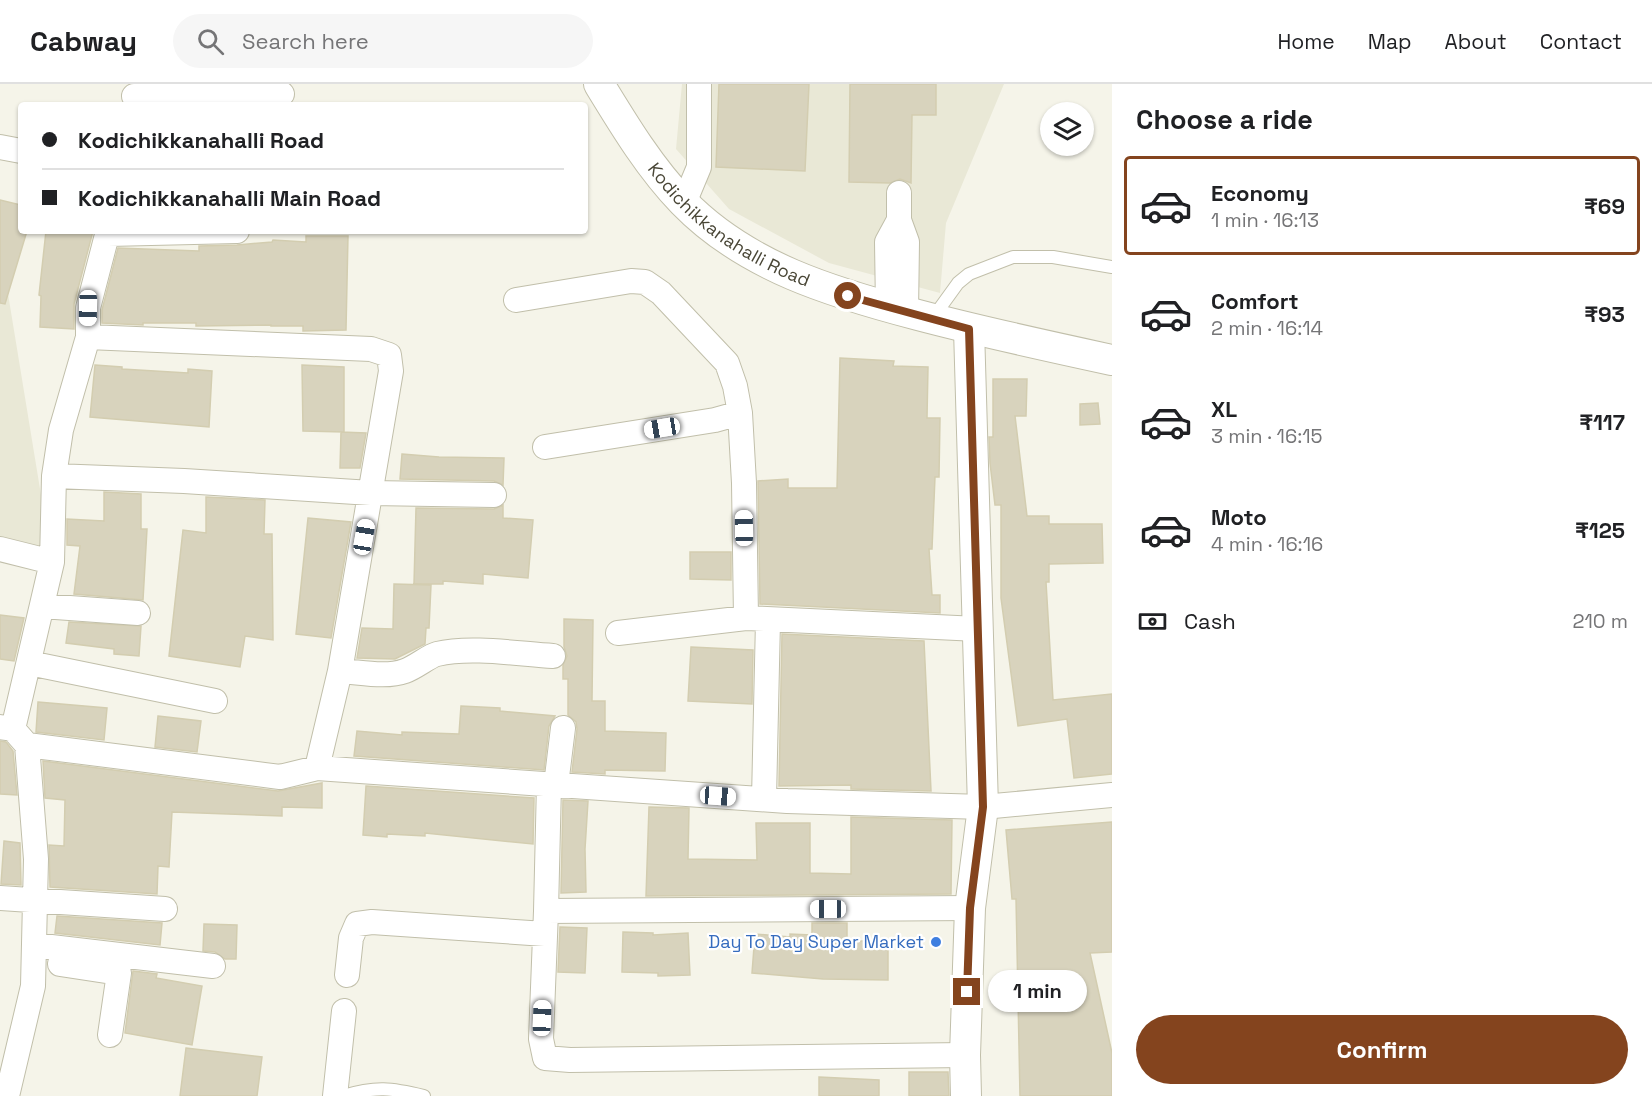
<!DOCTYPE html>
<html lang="en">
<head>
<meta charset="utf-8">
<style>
  :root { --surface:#fff; --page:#f6f6f6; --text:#202124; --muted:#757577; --line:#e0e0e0; --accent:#84441e }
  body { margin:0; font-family:"Space Grotesk",sans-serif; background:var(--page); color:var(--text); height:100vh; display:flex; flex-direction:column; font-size:22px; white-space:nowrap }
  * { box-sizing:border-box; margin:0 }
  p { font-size:20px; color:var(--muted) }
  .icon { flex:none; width:33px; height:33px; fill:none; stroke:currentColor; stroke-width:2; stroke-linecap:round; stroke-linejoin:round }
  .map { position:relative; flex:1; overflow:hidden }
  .sheet { display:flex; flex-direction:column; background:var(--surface); width:540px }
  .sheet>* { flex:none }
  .hud { position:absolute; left:18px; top:18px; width:570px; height:132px; border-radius:6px; box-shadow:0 2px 4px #0004; display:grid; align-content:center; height:132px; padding:0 24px; background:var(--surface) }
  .buttons { position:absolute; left:1040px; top:18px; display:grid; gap:12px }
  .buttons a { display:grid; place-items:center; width:54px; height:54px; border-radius:50%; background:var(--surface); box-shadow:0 2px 4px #0004; font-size:30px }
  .end { position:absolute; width:27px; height:27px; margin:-14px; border:8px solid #84441e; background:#fff; box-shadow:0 0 0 3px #fff }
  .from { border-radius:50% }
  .bubble { position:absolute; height:42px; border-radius:21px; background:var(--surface); box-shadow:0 2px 4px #0004; font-size:20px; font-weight:700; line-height:42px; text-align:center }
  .car { position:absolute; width:18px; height:36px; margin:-18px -9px; border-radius:8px; box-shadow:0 0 4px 2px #0007; background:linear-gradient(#fff 24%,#345 0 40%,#fff 0 76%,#345 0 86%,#fff 0) }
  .hud b { display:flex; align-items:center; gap:21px; height:57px; font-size:22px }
  .hud b+b { border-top:2px solid var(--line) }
  .hud i { width:15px; height:15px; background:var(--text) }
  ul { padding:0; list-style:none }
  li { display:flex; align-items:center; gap:18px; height:99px; margin:0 12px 9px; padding:0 12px; border:3px solid transparent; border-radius:6px }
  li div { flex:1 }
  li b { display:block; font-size:22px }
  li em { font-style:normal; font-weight:700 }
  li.selected { border-color:var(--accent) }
  li>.icon { width:54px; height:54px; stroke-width:1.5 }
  h2 { padding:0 24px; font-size:27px; line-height:72px }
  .pay { display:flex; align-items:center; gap:15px; height:66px; padding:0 24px; font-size:22px }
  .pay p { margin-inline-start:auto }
  .cta { display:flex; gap:12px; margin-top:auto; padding:12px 24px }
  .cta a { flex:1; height:69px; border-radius:36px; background:var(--accent); color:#fff; font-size:24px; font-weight:700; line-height:69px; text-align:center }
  header { display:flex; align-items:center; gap:36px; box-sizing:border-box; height:84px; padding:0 30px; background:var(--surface); border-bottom:2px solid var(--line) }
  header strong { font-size:28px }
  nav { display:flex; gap:33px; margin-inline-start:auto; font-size:21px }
  .search { width:420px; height:54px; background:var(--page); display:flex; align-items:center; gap:15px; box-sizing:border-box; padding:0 21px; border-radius:33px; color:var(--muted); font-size:22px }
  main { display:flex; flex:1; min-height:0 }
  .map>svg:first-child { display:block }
  .residential { fill:#e9e8d6 }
  .building { fill:#d8d3bd; stroke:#d3cdb0; stroke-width:1.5 }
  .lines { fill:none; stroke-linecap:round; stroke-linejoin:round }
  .service-casing { stroke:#c1bfaa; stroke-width:14 }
  .minor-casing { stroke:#c1bfaa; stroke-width:26 }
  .tertiary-casing { stroke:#c1bfaa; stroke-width:32 }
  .service { stroke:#fff; stroke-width:12 }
  .minor { stroke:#fff; stroke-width:24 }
  .tertiary { stroke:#fff; stroke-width:30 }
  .route { stroke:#84441e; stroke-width:8 }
  .shop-dot { fill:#3f7fe0; stroke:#fff; stroke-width:2 }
  .labels { text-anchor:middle; stroke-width:4.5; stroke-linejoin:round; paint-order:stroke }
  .street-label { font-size:18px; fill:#494636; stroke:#fff }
  .shop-label { font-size:18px; fill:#366cbe; stroke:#fff; text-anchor:end }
</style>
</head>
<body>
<header>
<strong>Cabway</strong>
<div class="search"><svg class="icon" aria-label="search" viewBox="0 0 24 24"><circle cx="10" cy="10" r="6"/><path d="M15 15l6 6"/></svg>Search here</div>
<nav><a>Home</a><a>Map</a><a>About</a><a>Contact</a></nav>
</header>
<main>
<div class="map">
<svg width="1112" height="1012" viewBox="0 0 1112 1012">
  <rect width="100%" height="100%" fill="#f5f4e9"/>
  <path class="residential" d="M682 0H1004L946 139 940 209 829 179 729 125 676 65Z
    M0 161 52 478 0 472Z"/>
  <path class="building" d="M719 0H809L805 87 716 83Z
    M850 0H936V31H912L911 99 900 95 890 99 849 98Z
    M0 116 21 121V147H27L5 220 0 219Z
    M46 147H93L74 220V245L40 243 41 212 39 211Z
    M306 152H348L346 246 303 247V242H271V241L196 242V239H143V241L102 239V226L118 164 199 167V162L237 161 272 158 273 156 306 158Z
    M840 274 894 277 893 282 928 283 927 334H940L939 393H935L932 465H929L932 511H940V529L760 520 758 397 788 395V404H837Z
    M95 281 122 283V285L188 289V285L212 287 209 343 90 333Z
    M302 281 344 283V348L303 347Z
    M993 295H1027L1026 332H1015L1027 432H1049V440H1102L1103 479 1049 480V498H1046L1053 616 1112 610V690L1074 694 1067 635 1018 642 1001 514V421H995L990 379 989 353H993Z
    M1098 319 1100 340 1080 341V320Z
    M341 348 366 349 360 384H340Z
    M402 370 439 373 504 374 503 401 494 397 400 395Z
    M104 408 141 410V445H147L143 516 74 510 80 462 67 461V435L104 437Z
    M206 413 265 416 264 450H272L273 556 245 552 240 583 169 572 183 446 206 449Z
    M503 421V434L533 436 528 494 483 490V500L443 497V500H414L416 424 494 425Z
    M308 434 351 438 331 554 296 550Z
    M690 468H731V496L690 495Z
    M394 500 431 501 429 544H426L425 560 395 575 357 574 362 544 393 545Z
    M0 531 24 534 14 577 0 575Z
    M564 535 593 536 592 617H605V647L666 649 665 687 605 686V690L572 688 577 645 576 638 568 631V595H563V581L567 572 564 563Z
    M69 538 141 542 139 572 114 570V565L66 559Z
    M782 550 924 557 931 707 851 705V701L779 702Z
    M691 563 753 566 752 620 688 617Z
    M38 618 107 624 104 656 36 648Z
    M461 622 500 624V627L555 632 549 642 544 686 354 672 357 647 402 651V648L459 650Z
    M158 632 201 637 197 668 155 663Z
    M0 657 6 658 13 667 17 711 0 710Z
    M43 677 278 707 322 699V724L282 723V732L172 728 169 783 158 782 157 810 50 803 49 761 64 762 65 716 45 714Z
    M366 702 534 714 533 760 425 749V752L387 750V753L363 751Z
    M563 716 588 717 585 765 586 808 561 809Z
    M649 723 689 724 688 775 757 776 756 739H810V789L851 790V733L952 736 951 810 646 812Z
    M1112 738V868L1090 869 1112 969V1012H1020L1016 815H1012L1006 746Z
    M4 757 20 759 21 801 1 800Z
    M57 832 162 839 160 861 55 849Z
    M812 839H847V857H888V896L823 895 752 889 755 850 790 853V850L812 851Z
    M204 840 237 841 236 875H225L215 868 203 867Z
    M560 843 587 844 585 889 558 888Z
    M623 848 653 849V851L688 849 690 891 658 892V889L622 888Z
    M133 887 157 890 156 894 202 902 192 961 125 949Z
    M186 964 262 973 257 1012H180Z
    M909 988H948L949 1012H909Z
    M819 993 879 996V1012H819Z"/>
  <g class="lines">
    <defs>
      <path id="service" d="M932 235 958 199 969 190 1013 173H1053L1112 183
        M343 1012C376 1002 391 1004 424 1012"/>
      <path id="minor" d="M134 12 282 10
        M0 63 21 67
        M899 109V136L907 158 906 228
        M684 119 699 83V0
        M108 150 237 147
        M516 216 631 197 645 198 661 209 727 279 735 302 740 329 744 399 746 534
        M888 223 887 158 899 136
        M88 253 371 265 389 271 391 287 340 587 317 684
        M545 363 715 336 740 329
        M54 392 184 397 371 409 494 411
        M0 465 52 478
        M42 522 138 529
        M618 549 746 534 978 545
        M29 579 215 617
        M340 587C360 588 386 594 405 587 416 583 429 572 437 570 470 562 519 570 553 572
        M0 643 13 645 27 661 280 693 317 684 787 717 983 723 1112 711
        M13 645 52 478 54 392 61 346 88 253V224L108 147
        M549 700 546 827 541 955 545 974 570 976 965 971
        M556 701 563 644
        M764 715 768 536
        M0 814 165 825
        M546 827 970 824
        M34 861 213 882
        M60 880 119 889 110 951
        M347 891 351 854 357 840 372 838 545 850
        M7 1012 33 902 36 775 27 661
        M335 1012 344 927"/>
      <g id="tertiary">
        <path id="s1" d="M599 0C624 41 650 84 683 118 746 183 834 209 918 231 982 248 1047 262 1112 276"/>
        <path d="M966 1012 965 971 970 824 983 723 969 245"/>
      </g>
    </defs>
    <use href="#service" class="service-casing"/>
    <use href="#minor" class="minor-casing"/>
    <use href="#tertiary" class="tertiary-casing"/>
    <use href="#service" class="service"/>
    <use href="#minor" class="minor"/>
    <use href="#tertiary" class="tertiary"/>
  </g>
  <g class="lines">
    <path class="route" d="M848 212 969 245 983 723 970 824 967 908"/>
  </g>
  <circle class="shop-dot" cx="936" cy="858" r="6"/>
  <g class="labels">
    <g class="street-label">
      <text dy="6" stroke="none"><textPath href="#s1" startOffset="196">Kodichikkanahalli Road</textPath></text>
    </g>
    <g class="shop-label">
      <text x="924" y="864">Day To Day Super Market</text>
    </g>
  </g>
</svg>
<div class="buttons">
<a><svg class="icon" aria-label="layers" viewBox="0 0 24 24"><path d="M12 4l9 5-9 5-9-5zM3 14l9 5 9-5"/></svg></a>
</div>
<i class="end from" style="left:848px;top:212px"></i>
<i class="end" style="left:967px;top:908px"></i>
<div class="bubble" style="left:988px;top:886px;width:99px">1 min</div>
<i class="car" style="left:88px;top:224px;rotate:181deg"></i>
<i class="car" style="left:662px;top:344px;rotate:261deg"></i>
<i class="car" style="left:744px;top:444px;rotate:359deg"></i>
<i class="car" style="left:364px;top:453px;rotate:10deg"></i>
<i class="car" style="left:718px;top:712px;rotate:94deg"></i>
<i class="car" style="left:828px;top:825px;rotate:270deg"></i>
<i class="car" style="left:542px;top:934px;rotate:2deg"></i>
<div class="hud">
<b><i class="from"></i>Kodichikkanahalli Road</b>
<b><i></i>Kodichikkanahalli Main Road</b>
</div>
</div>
<section class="sheet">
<h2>Choose a ride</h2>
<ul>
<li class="selected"><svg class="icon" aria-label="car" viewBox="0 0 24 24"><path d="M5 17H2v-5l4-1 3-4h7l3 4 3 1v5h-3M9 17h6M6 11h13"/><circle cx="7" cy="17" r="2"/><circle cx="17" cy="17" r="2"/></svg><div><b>Economy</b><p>1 min · 16:13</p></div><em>₹69</em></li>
<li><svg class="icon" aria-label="car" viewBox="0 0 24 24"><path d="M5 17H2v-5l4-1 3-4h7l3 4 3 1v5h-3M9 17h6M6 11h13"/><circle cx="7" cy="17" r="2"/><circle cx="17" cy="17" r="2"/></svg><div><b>Comfort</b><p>2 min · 16:14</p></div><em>₹93</em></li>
<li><svg class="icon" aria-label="car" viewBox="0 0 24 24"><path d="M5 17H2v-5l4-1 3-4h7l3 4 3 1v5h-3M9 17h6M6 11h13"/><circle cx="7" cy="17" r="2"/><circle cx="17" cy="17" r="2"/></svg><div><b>XL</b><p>3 min · 16:15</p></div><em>₹117</em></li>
<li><svg class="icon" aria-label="car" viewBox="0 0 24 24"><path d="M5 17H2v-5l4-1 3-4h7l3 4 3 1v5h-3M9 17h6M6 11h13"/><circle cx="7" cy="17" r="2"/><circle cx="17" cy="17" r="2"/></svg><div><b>Moto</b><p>4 min · 16:16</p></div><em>₹125</em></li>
</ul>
<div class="pay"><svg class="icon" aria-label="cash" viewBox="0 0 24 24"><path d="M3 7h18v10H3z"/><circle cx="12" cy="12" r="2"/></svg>Cash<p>210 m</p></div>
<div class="cta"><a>Confirm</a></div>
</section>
</main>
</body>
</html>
